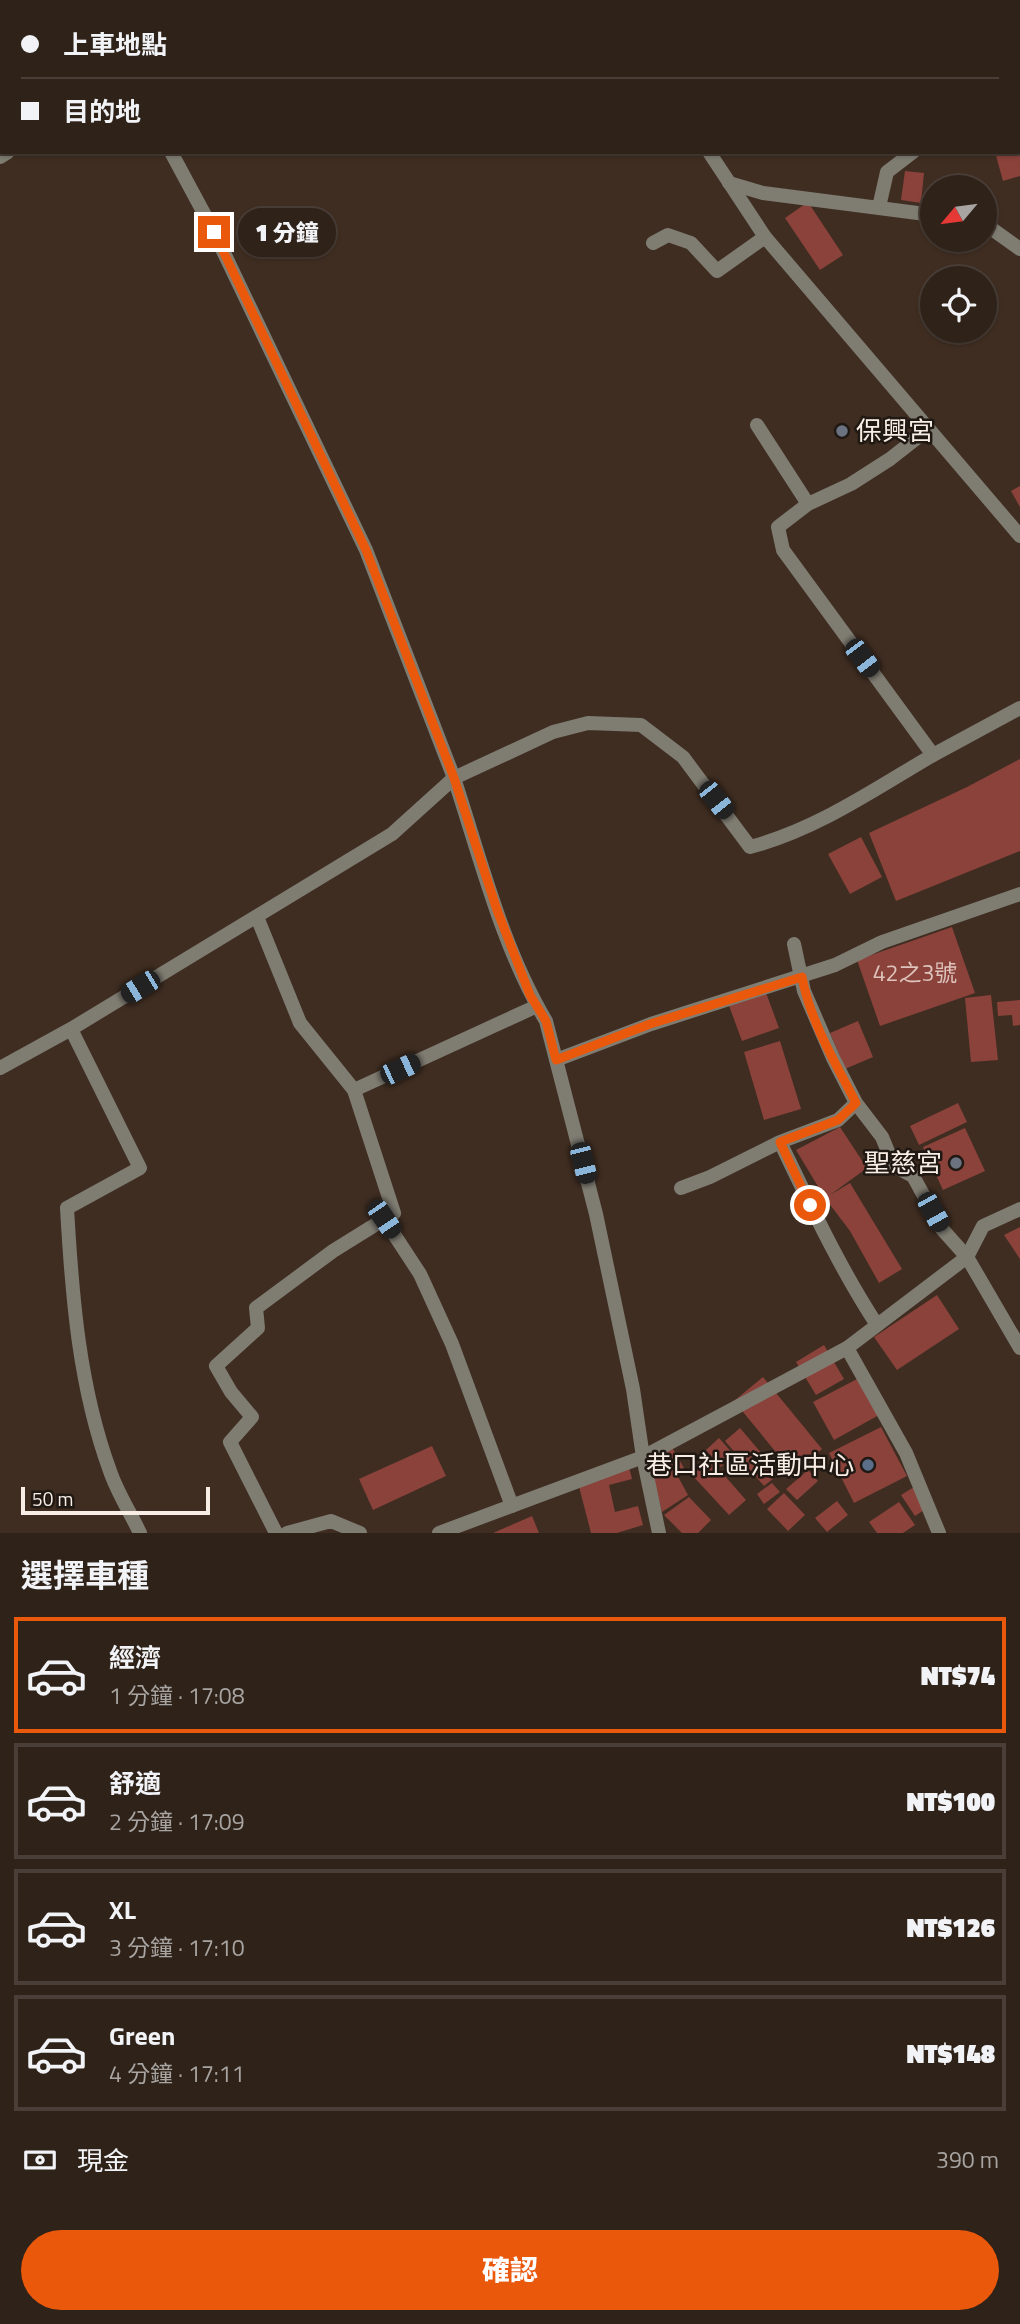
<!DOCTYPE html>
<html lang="zh-TW">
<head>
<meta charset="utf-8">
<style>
  :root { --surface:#2f2219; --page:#372a22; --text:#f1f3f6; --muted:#a7a4a2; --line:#4a3f38; --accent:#ea580c }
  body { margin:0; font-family:"Titillium Web","Noto Sans TC",sans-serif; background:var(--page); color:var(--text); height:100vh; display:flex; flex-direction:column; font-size:26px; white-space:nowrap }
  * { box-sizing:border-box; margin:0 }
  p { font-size:23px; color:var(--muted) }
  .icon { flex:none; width:38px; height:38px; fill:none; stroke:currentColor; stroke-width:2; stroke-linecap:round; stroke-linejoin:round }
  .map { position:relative; height:1533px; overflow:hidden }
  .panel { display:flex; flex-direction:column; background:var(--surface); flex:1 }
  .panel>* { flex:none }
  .banner { position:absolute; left:0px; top:0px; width:1020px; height:154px; box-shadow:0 2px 5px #0004,0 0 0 2px var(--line); display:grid; align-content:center; height:154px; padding:0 21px; background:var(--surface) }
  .needle { width:46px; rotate:241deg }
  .fabs { position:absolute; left:920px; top:175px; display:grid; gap:14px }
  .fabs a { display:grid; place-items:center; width:77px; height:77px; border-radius:50%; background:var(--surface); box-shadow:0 2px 5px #0004,0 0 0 2px var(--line); font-size:35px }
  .scale { position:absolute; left:21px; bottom:18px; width:189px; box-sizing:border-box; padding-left:7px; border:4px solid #f9eee6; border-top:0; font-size:19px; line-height:24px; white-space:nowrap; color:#f9eee6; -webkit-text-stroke:5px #201812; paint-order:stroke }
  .end { position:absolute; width:32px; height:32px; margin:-16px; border:9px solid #ea580c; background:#fff; box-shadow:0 0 0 4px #fff }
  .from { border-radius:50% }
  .bubble { position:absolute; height:49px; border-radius:24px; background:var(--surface); box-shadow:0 2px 5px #0004,0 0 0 2px var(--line); font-size:23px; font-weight:800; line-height:49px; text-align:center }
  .car { position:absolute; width:21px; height:42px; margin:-21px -10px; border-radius:9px; box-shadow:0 0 5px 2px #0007; background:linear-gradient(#222 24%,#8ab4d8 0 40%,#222 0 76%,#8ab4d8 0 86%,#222 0) }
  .banner b { display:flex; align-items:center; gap:24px; height:66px; font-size:26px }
  .banner b+b { border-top:2px solid var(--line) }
  .banner i { width:18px; height:18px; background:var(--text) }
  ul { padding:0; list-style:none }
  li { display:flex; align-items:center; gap:21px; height:116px; margin:0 14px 10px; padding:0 7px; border:4px solid var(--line); border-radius:0px }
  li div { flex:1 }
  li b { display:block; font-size:26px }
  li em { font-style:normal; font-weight:800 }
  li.on { border-color:var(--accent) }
  li>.icon { width:63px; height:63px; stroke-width:1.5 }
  h2 { padding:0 21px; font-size:32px; line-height:84px }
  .pay { display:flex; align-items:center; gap:18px; height:77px; padding:0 21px; font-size:26px }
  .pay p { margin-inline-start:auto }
  .primary-button { display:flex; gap:14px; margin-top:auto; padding:14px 21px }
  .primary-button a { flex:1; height:80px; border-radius:42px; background:var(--accent); color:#fff; font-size:28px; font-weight:800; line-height:80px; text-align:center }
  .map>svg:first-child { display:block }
  .building { fill:#8a423b }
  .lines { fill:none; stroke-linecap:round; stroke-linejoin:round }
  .service { stroke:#7f7c72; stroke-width:14 }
  .minor { stroke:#7f7c72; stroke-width:14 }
  .tertiary { stroke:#7f7c72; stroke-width:14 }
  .route { stroke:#ea580c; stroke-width:9 }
  .worship-dot { fill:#6b7280; stroke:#201812; stroke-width:2.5 }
  .service-dot { fill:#5c6f8a; stroke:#201812; stroke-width:2.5 }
  .labels { text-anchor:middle; stroke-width:5; stroke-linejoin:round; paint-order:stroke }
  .number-label { font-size:23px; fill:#ddc3bb }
  .poi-label { font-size:26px; fill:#f9eee6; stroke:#201812; text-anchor:end }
</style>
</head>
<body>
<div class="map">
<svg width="1020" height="1533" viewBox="0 0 1020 1533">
  <rect width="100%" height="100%" fill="#3f2d21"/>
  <path class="building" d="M995 152H1020V176L1003 181Z
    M905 171 924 173 921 203 901 200Z
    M808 202 843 255 820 270 785 218Z
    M1020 486V507L1011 491Z
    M1020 759V851L896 901 869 833 967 787Z
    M861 837 882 877 850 894 828 854Z
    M952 927 975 993 880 1026 857 960Z
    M765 990 779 1028 742 1041 728 1003Z
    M991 995 998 1060 971 1062 965 998Z
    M1020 1000V1025L1013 1026 1012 1015 998 1016 997 1002Z
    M858 1021 873 1057 845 1069 830 1033Z
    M780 1041 801 1109 764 1120 744 1052Z
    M958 1103 967 1122 919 1145 910 1126Z
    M840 1127 867 1168 830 1195 850 1183 902 1269 879 1283 850 1231 825 1198 796 1150Z
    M965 1128 985 1171 943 1190 923 1147Z
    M1020 1227V1259L1004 1235Z
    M937 1295 959 1329 897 1370 874 1337Z
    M824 1345 844 1379 816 1395 796 1362Z
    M763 1377 822 1449 793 1473 734 1401Z
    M859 1378 879 1415 834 1440 813 1402Z
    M881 1427 907 1476 854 1503 829 1453Z
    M740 1428 779 1474 764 1486 725 1441Z
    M719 1438 734 1455 721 1467 706 1450Z
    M667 1439 684 1468 676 1473 688 1495 662 1512 646 1451Z
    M432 1446 446 1476 373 1510 359 1479Z
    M710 1459 746 1500 729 1515 692 1475Z
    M628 1463 632 1479 609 1485 615 1512 638 1506 643 1525 617 1533H591L576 1475Z
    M808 1470 818 1481 797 1500 786 1489Z
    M772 1483 780 1492 764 1504 757 1494Z
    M914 1487 927 1508 915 1516 901 1495Z
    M784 1493 805 1515 788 1531 767 1509Z
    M689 1497 711 1520 698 1533H682L664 1515Z
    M837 1501 848 1515 827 1532 815 1518Z
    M899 1502 915 1525 903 1533H877L869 1522Z
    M532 1516 539 1533H493Z"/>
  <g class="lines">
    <path class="service" d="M337 2 341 0
      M1018 96H1020
      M0 116 2 120
      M0 157 8 152
      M257 917 300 1023 354 1090
      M794 944 804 991 833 1058 856 1103 882 1137 894 1166 913 1176 942 1229 967 1257 1020 1348
      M71 1029 140 1168 67 1208C72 1296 79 1387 110 1471 117 1492 130 1512 140 1533
      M556 1060 651 1024 835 965 882 942 1020 894
      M0 1068 71 1029 392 834 454 778 366 550 214 232 171 152
      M856 1103 838 1120 780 1142C810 1204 839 1267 877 1325
      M681 1188 710 1177 780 1142
      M384 1219 420 1274 452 1344 512 1506
      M847 1348 906 1453 939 1533
      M276 1533 230 1442 252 1417 231 1392 216 1366 258 1328 256 1308 333 1251 394 1213 354 1090 537 1006
      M287 1533 331 1521 360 1533
      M659 1533 643 1457 633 1389 596 1214 546 1021C502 947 481 860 454 778L553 732 588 723 641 725 683 757 750 847C816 830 875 789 933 755"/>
    <path class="minor" d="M755 2 760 0
      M1018 28 1020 27
      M729 183 763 193 933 215
      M879 207 887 172 913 152
      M985 224 1020 249
      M653 243 668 235 691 243 717 271 765 237
      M757 425 808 504
      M927 430 890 459 851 484 808 504 778 527 783 550 933 755 1020 708"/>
    <path class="tertiary" d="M618 0 619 2
      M709 152 765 237 1020 536
      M439 1533 643 1457 847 1348 967 1257 983 1226 1020 1209"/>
  </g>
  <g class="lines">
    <path class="route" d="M214 232 366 550 454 778 497 910 530 995 546 1021 556 1060 650 1024 802 977C810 1021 836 1064 856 1103L838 1120 780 1142 810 1205"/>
  </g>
  <g class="worship-dot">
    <circle cx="842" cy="431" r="7"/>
    <circle cx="956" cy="1163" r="7"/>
  </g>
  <circle class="service-dot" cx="868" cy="1465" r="7"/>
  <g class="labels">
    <g class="number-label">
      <text x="915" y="981">42之3號</text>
    </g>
    <g class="poi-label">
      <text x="856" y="440" text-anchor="start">保興宮</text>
      <text x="942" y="1172">聖慈宮</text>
      <text x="854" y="1474">巷口社區活動中心</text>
    </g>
  </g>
</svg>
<div class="fabs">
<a><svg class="needle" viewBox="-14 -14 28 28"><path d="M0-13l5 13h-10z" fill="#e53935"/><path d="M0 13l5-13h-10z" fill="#a7a4a2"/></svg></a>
<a><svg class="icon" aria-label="locate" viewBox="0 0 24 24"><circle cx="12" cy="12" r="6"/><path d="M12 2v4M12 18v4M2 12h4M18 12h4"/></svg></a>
</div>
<div class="scale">50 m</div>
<i class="end from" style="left:810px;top:1205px"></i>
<i class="end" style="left:214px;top:232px"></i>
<div class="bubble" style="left:238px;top:208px;width:98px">1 分鐘</div>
<i class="car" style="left:862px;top:658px;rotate:143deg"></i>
<i class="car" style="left:716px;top:800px;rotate:142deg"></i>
<i class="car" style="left:140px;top:987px;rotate:239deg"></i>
<i class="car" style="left:400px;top:1069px;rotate:65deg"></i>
<i class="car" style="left:583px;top:1163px;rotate:166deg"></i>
<i class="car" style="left:933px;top:1212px;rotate:151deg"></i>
<i class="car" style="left:384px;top:1219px;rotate:146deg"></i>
<div class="banner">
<b><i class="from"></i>上車地點</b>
<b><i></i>目的地</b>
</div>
</div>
<section class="panel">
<h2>選擇車種</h2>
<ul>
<li class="on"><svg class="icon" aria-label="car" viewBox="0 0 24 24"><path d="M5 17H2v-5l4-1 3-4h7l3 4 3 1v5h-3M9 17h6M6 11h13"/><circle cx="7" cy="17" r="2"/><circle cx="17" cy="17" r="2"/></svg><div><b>經濟</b><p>1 分鐘 · 17:08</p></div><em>NT$74</em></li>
<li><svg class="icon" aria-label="car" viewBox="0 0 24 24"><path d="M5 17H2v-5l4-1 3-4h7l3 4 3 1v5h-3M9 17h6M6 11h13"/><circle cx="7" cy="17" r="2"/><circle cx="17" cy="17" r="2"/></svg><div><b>舒適</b><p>2 分鐘 · 17:09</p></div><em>NT$100</em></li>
<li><svg class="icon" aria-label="car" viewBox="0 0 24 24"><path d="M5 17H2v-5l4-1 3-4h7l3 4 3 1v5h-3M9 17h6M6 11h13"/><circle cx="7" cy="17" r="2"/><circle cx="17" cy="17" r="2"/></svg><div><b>XL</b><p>3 分鐘 · 17:10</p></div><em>NT$126</em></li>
<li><svg class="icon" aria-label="car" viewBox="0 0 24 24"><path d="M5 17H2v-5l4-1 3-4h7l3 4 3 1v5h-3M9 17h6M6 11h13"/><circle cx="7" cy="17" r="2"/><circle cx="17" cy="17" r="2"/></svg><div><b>Green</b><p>4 分鐘 · 17:11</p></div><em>NT$148</em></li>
</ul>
<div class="pay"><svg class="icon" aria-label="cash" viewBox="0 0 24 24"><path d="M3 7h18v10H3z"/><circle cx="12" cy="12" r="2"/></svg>現金<p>390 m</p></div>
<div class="primary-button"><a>確認</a></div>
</section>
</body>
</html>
